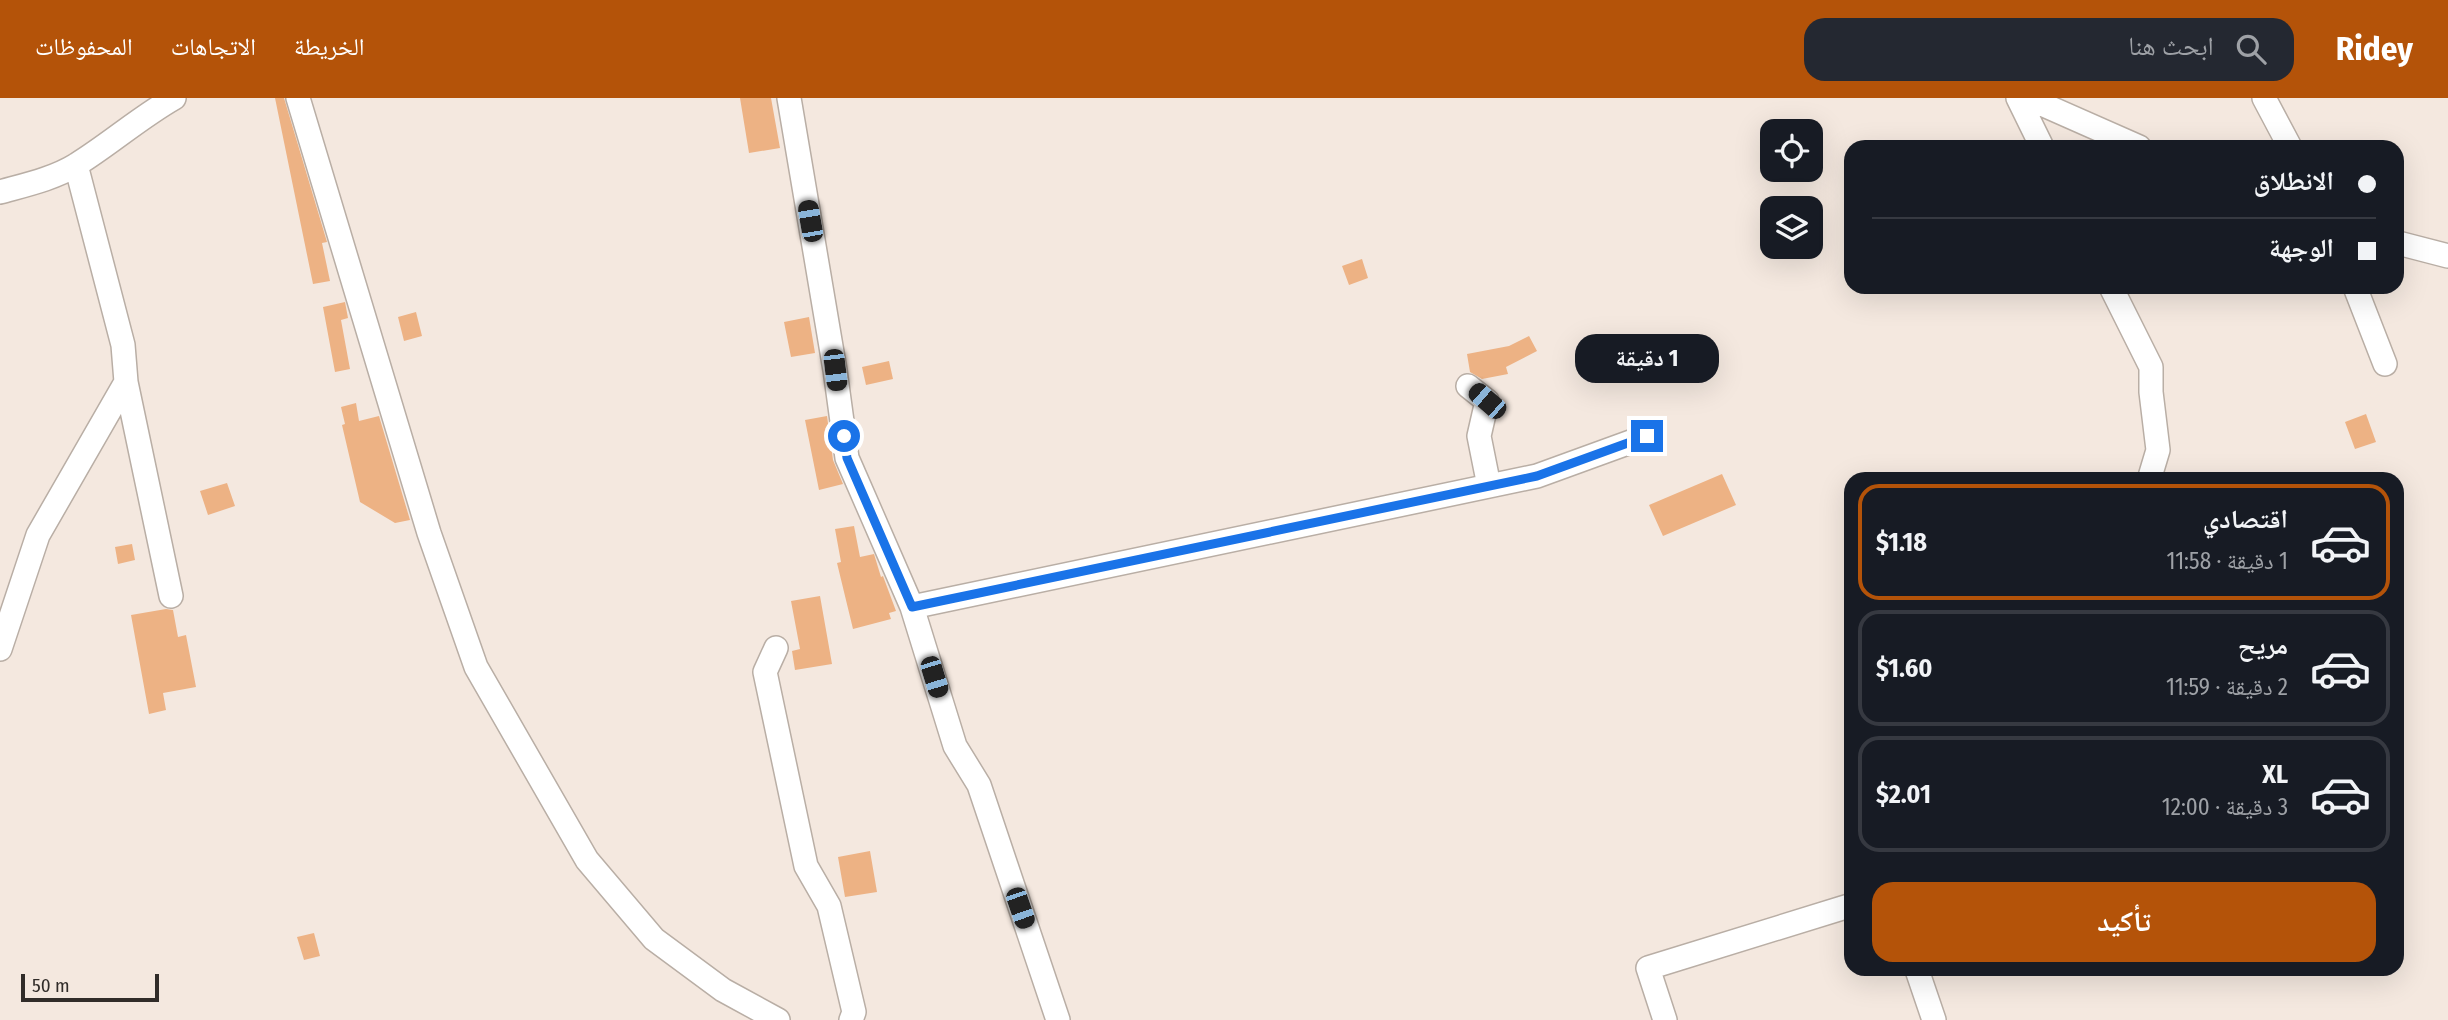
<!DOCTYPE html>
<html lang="ar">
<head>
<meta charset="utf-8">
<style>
  :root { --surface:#171b24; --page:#242831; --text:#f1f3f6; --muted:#9ea1a6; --line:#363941; --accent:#b45309 }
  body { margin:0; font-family:"Fira Sans Condensed","Noto Naskh Arabic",sans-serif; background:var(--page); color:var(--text); direction:rtl; height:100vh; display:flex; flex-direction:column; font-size:26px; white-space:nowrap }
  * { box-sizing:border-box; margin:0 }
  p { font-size:23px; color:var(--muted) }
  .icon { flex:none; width:38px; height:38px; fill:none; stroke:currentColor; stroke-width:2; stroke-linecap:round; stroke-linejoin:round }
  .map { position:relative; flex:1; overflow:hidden; direction:ltr }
  .panel { position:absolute; left:1844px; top:374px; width:560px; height:504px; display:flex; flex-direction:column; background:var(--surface); border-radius:21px; box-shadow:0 7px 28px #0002; direction:rtl }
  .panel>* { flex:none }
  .banner { position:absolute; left:1844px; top:42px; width:560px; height:154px; border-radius:21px; box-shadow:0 7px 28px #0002; direction:rtl; display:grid; align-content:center; height:154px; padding:0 28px; background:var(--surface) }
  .controls { position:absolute; left:1760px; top:21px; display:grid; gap:14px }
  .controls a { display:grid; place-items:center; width:63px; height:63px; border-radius:14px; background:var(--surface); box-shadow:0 7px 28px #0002; font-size:35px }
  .scale { position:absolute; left:21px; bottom:18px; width:138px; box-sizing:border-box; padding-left:7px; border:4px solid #312c29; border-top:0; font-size:19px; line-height:24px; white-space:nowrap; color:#312c29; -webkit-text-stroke:5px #f4e8df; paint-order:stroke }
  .end { position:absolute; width:32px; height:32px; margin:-16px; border:9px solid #1a73e8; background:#fff; box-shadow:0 0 0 4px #fff }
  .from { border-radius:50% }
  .bubble { position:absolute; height:49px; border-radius:21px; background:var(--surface); box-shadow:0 7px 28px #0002; font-size:23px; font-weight:700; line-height:49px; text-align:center; direction:rtl }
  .car { position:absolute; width:21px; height:42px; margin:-21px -10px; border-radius:9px; box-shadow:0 0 5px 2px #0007; background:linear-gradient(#222 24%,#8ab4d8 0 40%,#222 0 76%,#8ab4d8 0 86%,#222 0) }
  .banner b { display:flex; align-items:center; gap:24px; height:66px; font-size:26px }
  .banner b+b { border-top:2px solid var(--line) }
  .banner i { width:18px; height:18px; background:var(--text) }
  ul { padding:12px 0 0; list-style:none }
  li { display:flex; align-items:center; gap:21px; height:116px; margin:0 14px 10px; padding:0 14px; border:4px solid var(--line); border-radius:21px }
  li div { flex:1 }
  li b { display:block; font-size:26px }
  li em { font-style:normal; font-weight:700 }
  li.current { border-color:var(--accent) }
  li>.icon { width:63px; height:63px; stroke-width:1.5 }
  .action { display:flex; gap:14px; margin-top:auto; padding:14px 28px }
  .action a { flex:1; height:80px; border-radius:21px; background:var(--accent); color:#fff; font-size:28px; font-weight:700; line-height:80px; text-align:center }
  header { display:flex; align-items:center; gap:42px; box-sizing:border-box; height:98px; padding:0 35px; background:var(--accent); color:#fff }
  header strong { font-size:33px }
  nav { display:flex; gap:38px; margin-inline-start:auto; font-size:24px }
  .search { width:490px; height:63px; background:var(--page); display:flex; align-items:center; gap:18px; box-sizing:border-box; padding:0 24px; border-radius:21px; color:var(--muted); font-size:26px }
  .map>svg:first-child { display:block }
  .building { fill:#edb284 }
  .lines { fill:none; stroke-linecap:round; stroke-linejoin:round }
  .minor-casing { stroke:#b9aea5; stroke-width:26 }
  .minor { stroke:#fff; stroke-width:23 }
  .route { stroke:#1a73e8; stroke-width:9 }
</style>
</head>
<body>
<header>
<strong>Ridey</strong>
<div class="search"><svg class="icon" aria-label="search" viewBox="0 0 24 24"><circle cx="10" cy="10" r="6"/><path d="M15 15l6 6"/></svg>ابحث هنا</div>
<nav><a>الخريطة</a><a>الاتجاهات</a><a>المحفوظات</a></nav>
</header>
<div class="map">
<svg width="2448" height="922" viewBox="0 0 2448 922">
  <rect width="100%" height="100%" fill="#f4e8df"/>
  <path class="building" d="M275 0H284L327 144 322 145 330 183 313 186Z
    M740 0H771L780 50 749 55Z
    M1362 161 1368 180 1349 187 1342 168Z
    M345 204 348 220 341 222 350 271 335 274 323 209Z
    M416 214 422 238 404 243 398 219Z
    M809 219 815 255 791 259 784 224Z
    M1529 238 1537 253 1506 269 1508 276 1482 281 1470 274 1467 256 1509 248Z
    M889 263 893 281 866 287 862 269Z
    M356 305 359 323 379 318 410 422 395 425 360 404 342 327 345 326 341 309Z
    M2366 316 2376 344 2355 351 2345 324Z
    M827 318 833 362 843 386 819 392 805 322Z
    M1722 376 1736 407 1663 438 1649 407Z
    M227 385 235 408 208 417 200 393Z
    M854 428 860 459 874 456 881 479 883 478 896 513 889 515 891 521 853 531 837 465 841 464 835 431Z
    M132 446 135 462 118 466 115 449Z
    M820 498 832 566 795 572 792 553 800 551 791 503Z
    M166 511 173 512 178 539 186 537 196 589 163 595 166 612 149 616 131 517Z
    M870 753 877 794 845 799 838 759Z
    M314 835 320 858 304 862 297 839Z"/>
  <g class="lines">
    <defs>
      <path id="minor" d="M298 0 429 435 476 569 587 762 654 841 723 892 778 922
        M789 0 835 272 847 360 912 509 955 648 979 687 1058 922
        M2018 0 2042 49
        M2028 0 2139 49
        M2264 0 2290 49
        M0 94C25 87 53 81 76 67 110 46 139 20 174 0
        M2398 145 2448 158
        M2111 189 2151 269V294L2158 352 2149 382
        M2355 189 2385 266
        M126 284 171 498
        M1468 288 1487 303 1479 338 1489 388
        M912 509 1537 378 1647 338
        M776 550 765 574 806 768 829 808 854 914 851 922
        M0 551 38 437 126 284 123 247 76 67
        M1917 872 1934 922
        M1665 922 1648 870 1852 807"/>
    </defs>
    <use href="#minor" class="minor-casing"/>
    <use href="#minor" class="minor"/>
  </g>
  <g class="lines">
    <path class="route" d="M844 338 847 360 912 509 1537 378 1647 338"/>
  </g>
</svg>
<div class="controls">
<a><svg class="icon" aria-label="locate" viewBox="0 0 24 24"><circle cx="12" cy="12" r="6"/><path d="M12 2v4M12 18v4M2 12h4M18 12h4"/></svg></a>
<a><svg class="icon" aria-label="layers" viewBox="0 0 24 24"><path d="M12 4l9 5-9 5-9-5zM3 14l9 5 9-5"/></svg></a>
</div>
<div class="scale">50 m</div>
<i class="end from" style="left:844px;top:338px"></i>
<i class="end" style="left:1647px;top:338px"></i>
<div class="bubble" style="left:1575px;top:236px;width:144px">1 دقيقة</div>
<i class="car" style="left:810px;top:123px;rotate:350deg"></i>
<i class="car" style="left:835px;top:272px;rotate:173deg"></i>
<i class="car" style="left:1487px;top:303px;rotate:311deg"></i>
<i class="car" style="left:934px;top:579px;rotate:163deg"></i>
<i class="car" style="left:1020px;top:810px;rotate:161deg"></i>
<div class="banner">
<b><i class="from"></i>الانطلاق</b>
<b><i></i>الوجهة</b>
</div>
<section class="panel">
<ul>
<li class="current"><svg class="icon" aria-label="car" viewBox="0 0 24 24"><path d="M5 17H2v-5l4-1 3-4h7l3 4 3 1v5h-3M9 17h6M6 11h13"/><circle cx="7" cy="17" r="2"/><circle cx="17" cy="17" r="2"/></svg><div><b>اقتصادي</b><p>1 دقيقة · 11:58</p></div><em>$1.18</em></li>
<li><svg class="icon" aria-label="car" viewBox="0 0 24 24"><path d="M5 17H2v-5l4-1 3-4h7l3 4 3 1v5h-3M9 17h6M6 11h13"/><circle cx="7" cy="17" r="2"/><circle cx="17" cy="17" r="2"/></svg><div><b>مريح</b><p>2 دقيقة · 11:59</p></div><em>$1.60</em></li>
<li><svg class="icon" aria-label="car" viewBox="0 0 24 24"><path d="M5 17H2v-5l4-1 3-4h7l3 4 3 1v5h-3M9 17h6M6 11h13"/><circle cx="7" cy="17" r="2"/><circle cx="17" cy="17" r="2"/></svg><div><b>XL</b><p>3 دقيقة · 12:00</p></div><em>$2.01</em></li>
</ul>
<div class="action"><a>تأكيد</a></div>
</section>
</div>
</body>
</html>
